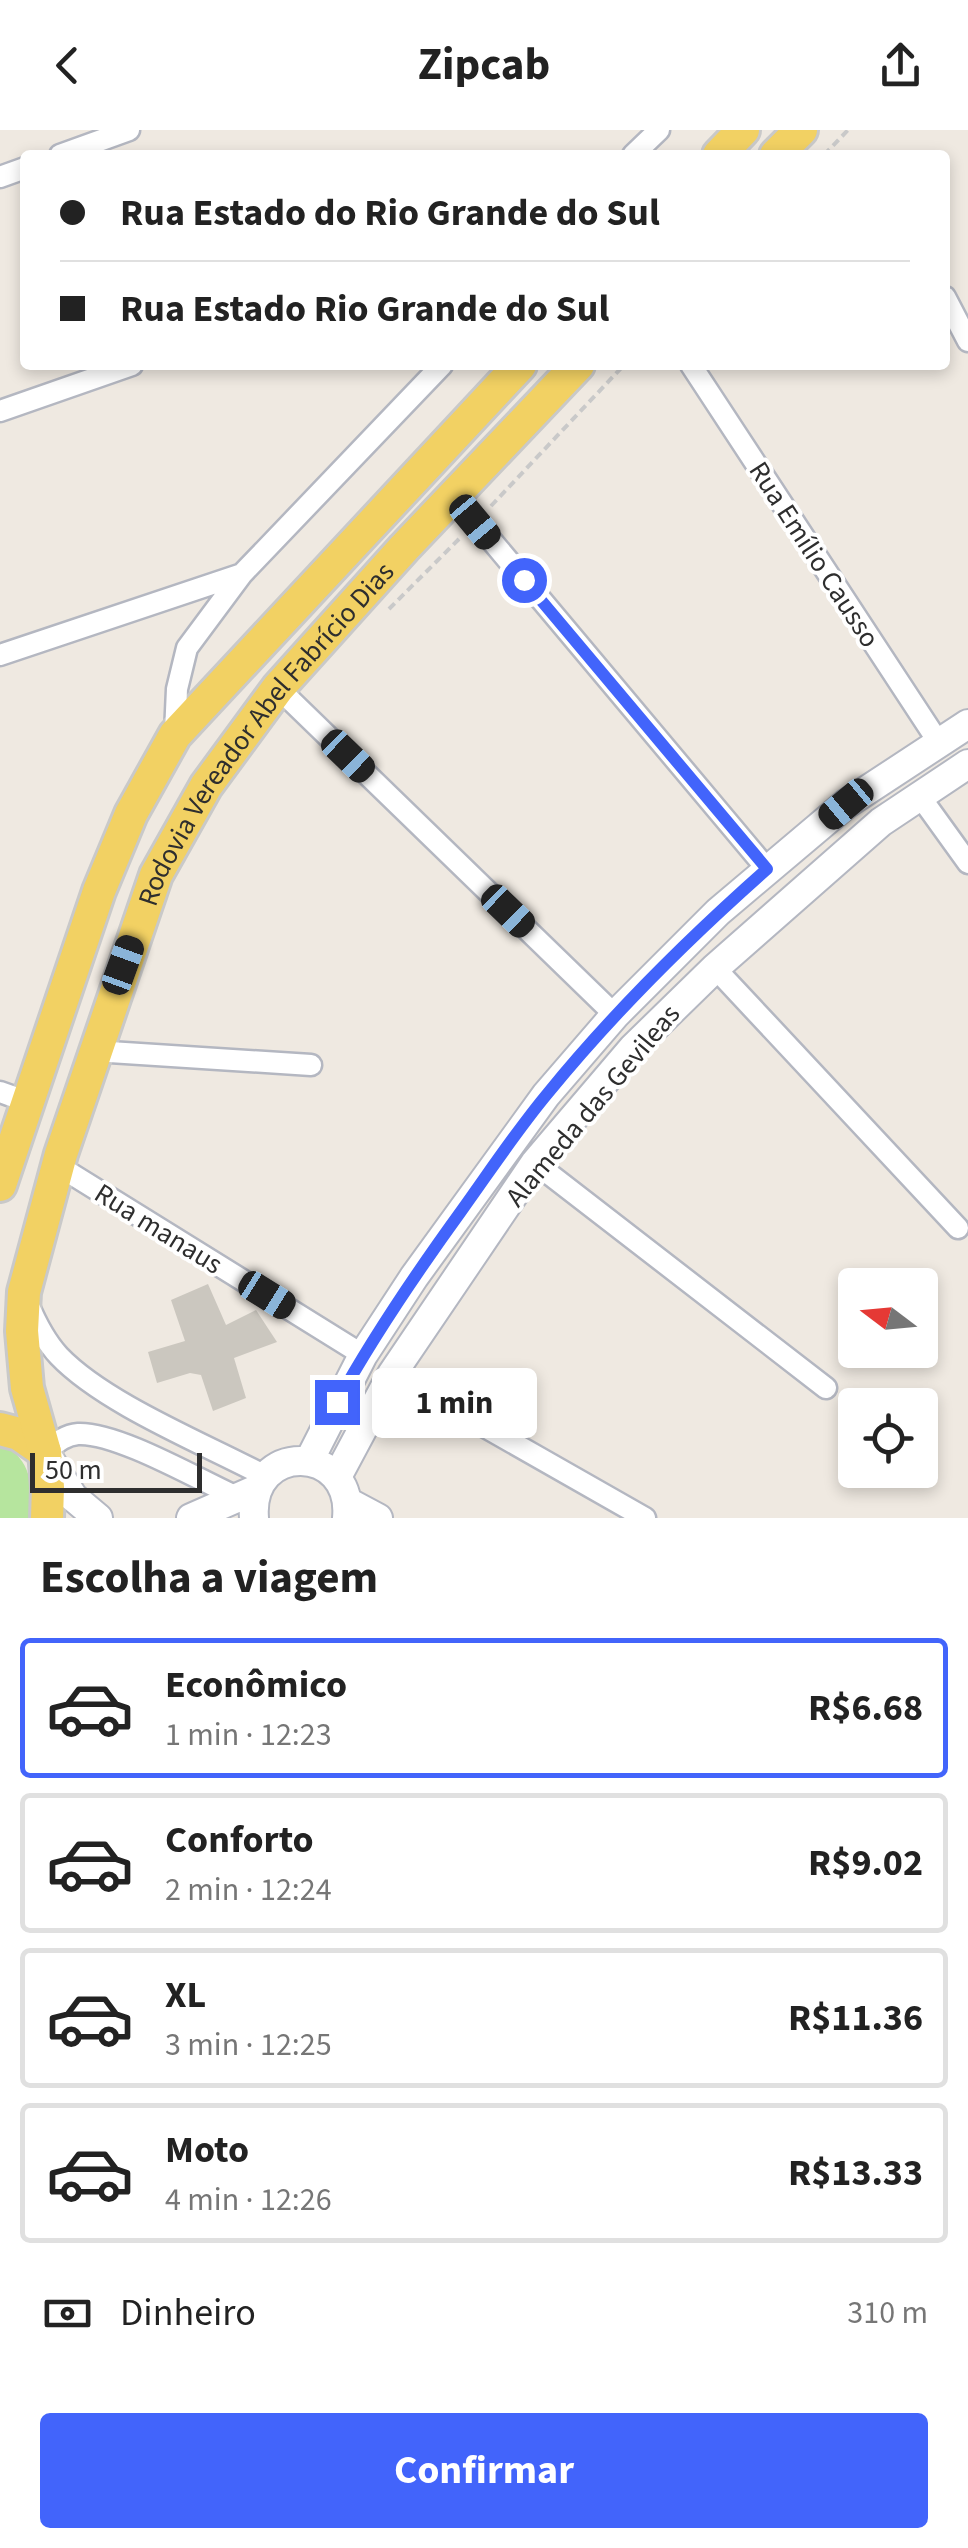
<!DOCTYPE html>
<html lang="pt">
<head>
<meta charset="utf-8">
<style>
  :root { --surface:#fff; --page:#f2f2f2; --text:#222; --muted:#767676; --line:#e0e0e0; --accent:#4264fb }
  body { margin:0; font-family:"Source Sans 3",sans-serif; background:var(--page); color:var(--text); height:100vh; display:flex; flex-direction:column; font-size:38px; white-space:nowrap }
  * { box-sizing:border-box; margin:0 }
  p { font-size:32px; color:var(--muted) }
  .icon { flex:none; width:55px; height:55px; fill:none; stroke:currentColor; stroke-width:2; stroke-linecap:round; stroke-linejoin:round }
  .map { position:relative; height:1388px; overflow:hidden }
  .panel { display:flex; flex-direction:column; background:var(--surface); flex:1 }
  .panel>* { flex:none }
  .banner { position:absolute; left:20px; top:20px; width:930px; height:220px; border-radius:10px; box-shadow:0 5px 15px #0003; display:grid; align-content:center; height:220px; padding:0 40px; background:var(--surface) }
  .needle { width:65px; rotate:286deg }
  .tools { position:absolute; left:838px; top:1138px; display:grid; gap:20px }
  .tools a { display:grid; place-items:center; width:100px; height:100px; border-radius:10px; background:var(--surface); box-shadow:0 5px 15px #0003; font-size:50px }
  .scale { position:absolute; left:30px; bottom:25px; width:172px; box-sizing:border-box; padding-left:10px; border:5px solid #2e2e2e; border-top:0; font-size:28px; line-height:35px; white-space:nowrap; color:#2e2e2e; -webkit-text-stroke:8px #fff; paint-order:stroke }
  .end { position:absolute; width:45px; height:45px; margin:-22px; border:12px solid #4264fb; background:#fff; box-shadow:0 0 0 5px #fff }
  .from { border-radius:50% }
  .bubble { position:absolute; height:70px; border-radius:10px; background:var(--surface); box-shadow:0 5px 15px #0003; font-size:32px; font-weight:700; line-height:70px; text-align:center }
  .car { position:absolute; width:30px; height:60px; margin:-30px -15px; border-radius:12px; box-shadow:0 0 8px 2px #0007; background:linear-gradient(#222 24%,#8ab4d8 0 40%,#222 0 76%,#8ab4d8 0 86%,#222 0) }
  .banner b { display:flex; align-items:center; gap:35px; height:95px; font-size:38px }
  .banner b+b { border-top:2px solid var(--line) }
  .banner i { width:25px; height:25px; background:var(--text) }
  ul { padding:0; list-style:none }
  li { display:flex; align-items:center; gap:30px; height:140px; margin:0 20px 15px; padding:0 20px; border:5px solid var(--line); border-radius:10px }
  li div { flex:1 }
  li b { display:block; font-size:38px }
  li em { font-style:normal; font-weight:700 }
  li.on { border-color:var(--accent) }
  li>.icon { width:90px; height:90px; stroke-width:1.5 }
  h2 { padding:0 40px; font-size:45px; line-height:120px }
  .pay { display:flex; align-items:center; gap:25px; height:110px; padding:0 40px; font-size:38px }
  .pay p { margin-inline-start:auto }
  .primary-button { display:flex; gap:20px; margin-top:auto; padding:20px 40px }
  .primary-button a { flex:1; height:115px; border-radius:10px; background:var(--accent); color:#fff; font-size:40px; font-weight:700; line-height:115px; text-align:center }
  header { display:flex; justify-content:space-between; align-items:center; height:130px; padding:0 40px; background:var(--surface); font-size:45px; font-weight:700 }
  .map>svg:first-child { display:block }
  .grass { fill:#b6e59e }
  .building { fill:#cbc7bf }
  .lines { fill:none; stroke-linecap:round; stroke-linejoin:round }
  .street-casing { stroke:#b4b7c1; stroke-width:25 }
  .secondary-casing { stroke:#b4b7c1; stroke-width:32 }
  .primary-casing { stroke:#c9c9c9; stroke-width:38 }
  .path { stroke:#c9c9c9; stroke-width:4; stroke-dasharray:8 5; stroke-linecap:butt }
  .street { stroke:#fff; stroke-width:20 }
  .secondary { stroke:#fff; stroke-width:28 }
  .primary { stroke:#f2d163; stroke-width:32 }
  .route { stroke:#4264fb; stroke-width:12 }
  .labels { text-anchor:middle; stroke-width:8; stroke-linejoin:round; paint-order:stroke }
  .street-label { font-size:28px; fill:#2e2e2e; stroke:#fff }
</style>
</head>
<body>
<header><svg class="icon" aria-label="back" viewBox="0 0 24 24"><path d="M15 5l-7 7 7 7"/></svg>Zipcab<svg class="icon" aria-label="share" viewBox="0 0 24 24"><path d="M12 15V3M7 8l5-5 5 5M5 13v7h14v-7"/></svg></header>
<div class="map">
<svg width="968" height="1388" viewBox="0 0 968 1388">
  <rect width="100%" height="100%" fill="#efe9e1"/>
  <path class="grass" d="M0 1315C33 1327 32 1358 32 1388H0Z"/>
  <path class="building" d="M208 1154 226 1195 256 1180 277 1212 234 1228 246 1268 213 1281 201 1245 190 1243 157 1253 148 1222 185 1211 171 1170Z"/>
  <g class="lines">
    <defs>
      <path id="street" d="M60 25 129 0
        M633 25 659 0
        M0 47 25 38
        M945 167 968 211
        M691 235 939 613
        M0 281 132 235
        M455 367 767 739
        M0 525 242 444
        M278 558 615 885
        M175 603 177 559 187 518 242 444 442 235
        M919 665 968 733
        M715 838 958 1098
        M94 921 311 935
        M0 962 28 972
        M535 1033 826 1258
        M57 1035 363 1225
        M28 1174C36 1193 45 1211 59 1226 105 1274 205 1314 265 1346
        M392 1244 645 1388
        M45 1322C55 1314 64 1305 78 1304 117 1302 199 1350 237 1367"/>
      <path id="secondary" d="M46 1324 73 1367 98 1388
        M309 1331 363 1225 414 1147 546 965 615 885 718 782 846 674 968 594
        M337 1347 392 1244 535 1033 633 918 715 838 881 692 968 634
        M348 1372 378 1388
        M191 1388 257 1359
        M254 1388C248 1311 354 1313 347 1388"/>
      <g id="primary">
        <path d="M719 25 743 0"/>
        <path d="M776 25 801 0"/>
        <path d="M0 1055 99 761 131 684 175 605 520 235"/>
        <path d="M0 1299 19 1304 45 1322"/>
        <path id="s1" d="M47 1388 48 1357 45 1322 27 1258 22 1201 24 1162 61 1024 156 745 206 656 278 558 404 418 578 235"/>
      </g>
    </defs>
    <use href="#street" class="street-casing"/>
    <use href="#secondary" class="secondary-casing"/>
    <use href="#primary" class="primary-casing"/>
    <path class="path" d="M824 25 848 0
      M491 376 624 235
      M389 479 460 408"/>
    <use href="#street" class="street"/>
    <use href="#secondary" class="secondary"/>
    <use href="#primary" class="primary"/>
  </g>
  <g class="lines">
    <path class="route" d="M337 1272C374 1205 417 1142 462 1080 490 1041 517 1000 548 963 614 882 689 808 767 739L524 450"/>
  </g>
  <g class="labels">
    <g class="street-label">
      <text transform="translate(815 424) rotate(57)" y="10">Rua Emílio Causso</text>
      <text dy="10" stroke="none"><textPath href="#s1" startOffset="845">Rodovia Vereador Abel Fabrício Dias</textPath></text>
      <text transform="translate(592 975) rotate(-50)" y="10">Alameda das Gevileas</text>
      <text transform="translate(159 1098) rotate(32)" y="10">Rua manaus</text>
    </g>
  </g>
</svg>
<div class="tools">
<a><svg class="needle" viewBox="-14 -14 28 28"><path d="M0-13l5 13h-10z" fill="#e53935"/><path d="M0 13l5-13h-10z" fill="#767676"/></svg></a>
<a><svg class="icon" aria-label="locate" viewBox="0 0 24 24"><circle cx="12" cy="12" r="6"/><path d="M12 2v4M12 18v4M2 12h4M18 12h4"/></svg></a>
</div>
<div class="scale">50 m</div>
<i class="end from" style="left:524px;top:450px"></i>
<i class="end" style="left:337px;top:1272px"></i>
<div class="bubble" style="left:372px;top:1238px;width:165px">1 min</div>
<i class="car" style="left:475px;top:392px;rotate:140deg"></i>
<i class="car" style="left:348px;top:626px;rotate:134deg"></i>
<i class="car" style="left:846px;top:674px;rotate:230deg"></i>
<i class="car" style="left:508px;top:781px;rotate:134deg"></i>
<i class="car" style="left:123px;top:835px;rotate:20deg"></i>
<i class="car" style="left:267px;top:1165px;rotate:122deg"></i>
<div class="banner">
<b><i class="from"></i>Rua Estado do Rio Grande do Sul</b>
<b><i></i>Rua Estado Rio Grande do Sul</b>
</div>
</div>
<section class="panel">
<h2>Escolha a viagem</h2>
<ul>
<li class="on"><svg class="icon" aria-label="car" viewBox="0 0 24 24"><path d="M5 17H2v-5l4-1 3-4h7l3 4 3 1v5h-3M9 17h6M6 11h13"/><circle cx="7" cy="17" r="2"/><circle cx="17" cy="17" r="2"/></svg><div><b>Econômico</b><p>1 min · 12:23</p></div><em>R$6.68</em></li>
<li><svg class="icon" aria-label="car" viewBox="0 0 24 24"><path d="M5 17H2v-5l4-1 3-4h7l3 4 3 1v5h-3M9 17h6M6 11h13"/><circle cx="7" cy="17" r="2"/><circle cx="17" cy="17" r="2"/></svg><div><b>Conforto</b><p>2 min · 12:24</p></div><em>R$9.02</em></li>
<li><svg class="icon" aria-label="car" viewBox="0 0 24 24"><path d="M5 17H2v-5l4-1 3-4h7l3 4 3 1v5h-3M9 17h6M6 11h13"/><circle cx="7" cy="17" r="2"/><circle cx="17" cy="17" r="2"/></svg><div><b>XL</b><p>3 min · 12:25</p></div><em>R$11.36</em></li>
<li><svg class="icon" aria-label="car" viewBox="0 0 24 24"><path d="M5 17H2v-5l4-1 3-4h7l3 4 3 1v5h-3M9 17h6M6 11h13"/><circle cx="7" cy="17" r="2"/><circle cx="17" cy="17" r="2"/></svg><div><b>Moto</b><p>4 min · 12:26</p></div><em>R$13.33</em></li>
</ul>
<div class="pay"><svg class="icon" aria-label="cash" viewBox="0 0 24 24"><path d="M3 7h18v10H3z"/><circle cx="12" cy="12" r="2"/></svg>Dinheiro<p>310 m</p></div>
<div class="primary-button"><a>Confirmar</a></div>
</section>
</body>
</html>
